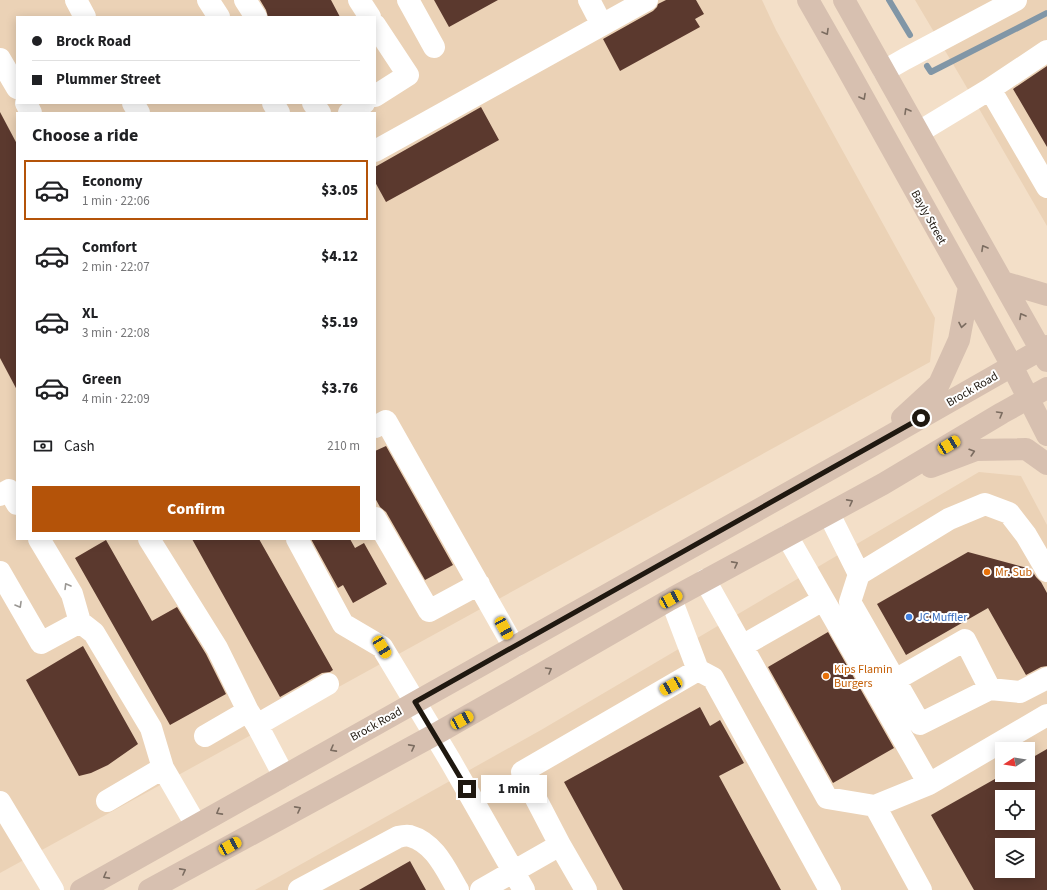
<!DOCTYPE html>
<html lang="en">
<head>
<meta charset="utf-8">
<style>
  :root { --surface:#fff; --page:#f6f6f6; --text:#202124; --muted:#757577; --line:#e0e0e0; --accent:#b45309 }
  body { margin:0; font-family:"Source Sans 3",sans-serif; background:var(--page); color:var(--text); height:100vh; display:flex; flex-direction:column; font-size:15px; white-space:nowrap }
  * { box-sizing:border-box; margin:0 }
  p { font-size:13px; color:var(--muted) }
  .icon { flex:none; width:22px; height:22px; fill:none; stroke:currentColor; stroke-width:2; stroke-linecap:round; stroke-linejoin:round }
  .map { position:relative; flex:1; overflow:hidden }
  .side { position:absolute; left:16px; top:112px; width:360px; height:428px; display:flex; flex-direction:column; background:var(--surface); border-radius:0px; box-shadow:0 2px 10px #0003 }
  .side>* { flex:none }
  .hud { position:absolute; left:16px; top:16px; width:360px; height:88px; border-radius:0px; box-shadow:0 2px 10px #0003; display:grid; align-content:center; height:88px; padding:0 16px; background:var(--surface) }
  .needle { width:26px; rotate:258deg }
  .buttons { position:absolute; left:995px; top:742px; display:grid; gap:8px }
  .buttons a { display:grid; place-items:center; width:40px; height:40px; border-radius:0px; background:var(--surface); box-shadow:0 2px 10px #0003; font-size:20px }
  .end { position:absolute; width:18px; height:18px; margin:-9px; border:5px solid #1f1810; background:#fff; box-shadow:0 0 0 2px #fff }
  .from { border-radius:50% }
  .bubble { position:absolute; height:28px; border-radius:0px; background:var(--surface); box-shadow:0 2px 10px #0003; font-size:13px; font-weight:800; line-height:28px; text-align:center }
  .car { position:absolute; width:12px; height:24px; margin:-12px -6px; border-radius:5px; box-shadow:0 0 3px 1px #0007; background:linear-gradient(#f5c518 24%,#345 0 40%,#f5c518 0 76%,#345 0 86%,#f5c518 0) }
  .hud b { display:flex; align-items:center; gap:14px; height:38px; font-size:15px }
  .hud b+b { border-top:1px solid var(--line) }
  .hud i { width:10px; height:10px; background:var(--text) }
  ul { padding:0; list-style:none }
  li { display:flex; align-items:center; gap:12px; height:60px; margin:0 8px 6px; padding:0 8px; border:2px solid transparent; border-radius:0px }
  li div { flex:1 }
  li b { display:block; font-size:15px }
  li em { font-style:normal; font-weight:800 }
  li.current { border-color:var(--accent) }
  li>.icon { width:36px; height:36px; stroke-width:1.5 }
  h2 { padding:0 16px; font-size:18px; line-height:48px }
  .pay { display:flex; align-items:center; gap:10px; height:44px; padding:0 16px; font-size:15px }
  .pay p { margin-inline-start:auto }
  .button { display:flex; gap:8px; margin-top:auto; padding:8px 16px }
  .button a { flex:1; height:46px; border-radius:0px; background:var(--accent); color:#fff; font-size:16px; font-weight:800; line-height:46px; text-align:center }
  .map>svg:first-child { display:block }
  .built { fill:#ebd2b6; fill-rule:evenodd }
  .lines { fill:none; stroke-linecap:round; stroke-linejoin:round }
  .stream { stroke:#8196a6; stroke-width:6 }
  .building { fill:#5b392e; fill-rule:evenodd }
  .minor { stroke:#fff; stroke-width:22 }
  .major { stroke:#d7c0b0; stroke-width:22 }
  .oneway { stroke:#7b6c60 }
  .oneway2 { stroke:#9a9793 }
  .route { stroke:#1f1810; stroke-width:5 }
  .food-dot { fill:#e8710a; stroke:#fff; stroke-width:1.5 }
  .shop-dot { fill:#3f7fe0; stroke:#fff; stroke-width:1.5 }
  .labels { text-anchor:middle; stroke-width:4; stroke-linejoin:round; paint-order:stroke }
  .street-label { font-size:12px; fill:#1f1810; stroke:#fff }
  .food-label { font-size:12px; fill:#c56008; stroke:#fff; text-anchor:start }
  .shop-label { font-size:12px; fill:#366cbe; stroke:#fff; text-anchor:start }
</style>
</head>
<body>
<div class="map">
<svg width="1047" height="890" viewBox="0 0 1047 890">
  <rect width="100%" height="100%" fill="#f3dfc8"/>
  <path class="built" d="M0 0H762L776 30 935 318 930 362 0 873ZM17 17H375V103H17ZM17 113H375V539H17Z
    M915 0H1047V226L963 81Z
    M979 472 1021 476 1047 525V890H255L541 730ZM1002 749H1028V775H1002ZM1002 797H1028V823H1002ZM1002 845H1028V871H1002Z"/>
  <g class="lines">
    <path class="stream" d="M889 0 910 35
      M927 66 931 72 1047 13"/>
  </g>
  <path class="building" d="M260 0H331L340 17H268L266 10Z
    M434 0H498L449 27Z
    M666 0H696L704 14 695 19 700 27 620 71 603 39 653 11 657 7 658 4Z
    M1047 66V147L1013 89Z
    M481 107 499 140 386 202 375 182V167Z
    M0 112 17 144V390L0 358Z
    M386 446 453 565 425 580 386 512 380 507 375 498V451Z
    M192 539H259L333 670 330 672 322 673 280 697Z
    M311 539H350L355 548 364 543 387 584 353 603 343 585 338 588Z
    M106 540 152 621 177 607 206 654 226 694 170 725 75 558Z
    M968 552 1031 569 1036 577 1041 582 1047 593V666L1041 667 1026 675 988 608 906 655 877 604Z
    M828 632 894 748 833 783 768 667Z
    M83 646 138 744 108 765 91 773 79 776 26 680Z
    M700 707 710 726 720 720 744 763 719 776 781 890H623L564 782Z
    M1047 749V890H974L931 815 1002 775H1028V760ZM1002 797H1028V823H1002ZM1002 845H1028V871H1002Z
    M410 861 426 890H359Z"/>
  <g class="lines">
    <path class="minor" d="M76 0 85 17
      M208 0 219 17
      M245 0 256 17
      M359 0 370 17
      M408 0 434 47
      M589 0 602 25
      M375 25 408 75 375 96
      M0 59 17 88
      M884 71 905 59 1016 0
      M990 89 1047 187
      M26 103 31 113
      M133 103 139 113
      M273 103 279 113
      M313 103 320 113
      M349 113 364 103
      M919 132 990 89 1047 51
      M375 151 647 0
      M375 427 386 421 514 647
      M0 495 9 490 17 504
      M829 514 859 574 850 602 920 724 990 689 1020 692 1047 678
      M375 518 429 611 479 584
      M787 536 929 784 875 806
      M39 539 72 594 80 622 94 633 151 728 163 768
      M149 539 217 648 248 711 257 725 284 776
      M297 539 343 624 382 647 451 762 524 890
      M0 572 41 643 80 622
      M859 574 949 519 985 504 1009 513 1026 535 1047 571
      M705 580 822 789 827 798 875 806 921 890
      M671 599 698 670
      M742 646 823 600
      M895 680 965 640 990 689
      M257 725 328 684
      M205 736 248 711
      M929 784 1047 715
      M107 801 163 768 196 825
      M0 802 53 890
      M299 890 398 837C402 836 406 835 410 836 435 843 446 870 458 890
      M481 890 560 845
      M586 890 560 845 522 772 698 670 713 678 830 890"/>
    <path class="major" d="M808 0 844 63 969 287 1012 366 1047 435
      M844 0 1047 361
      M1003 282 1047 295
      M902 418 939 384 959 340 969 287
      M931 467 976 450 1026 449 1047 464
      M81 890 870 447 1047 346
      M149 890 434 735 515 689 671 599 883 484 1002 413 1047 388"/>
  </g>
  <defs><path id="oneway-chevron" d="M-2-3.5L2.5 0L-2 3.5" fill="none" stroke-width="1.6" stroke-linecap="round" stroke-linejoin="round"/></defs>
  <g class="oneway">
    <use href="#oneway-chevron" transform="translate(826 32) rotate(60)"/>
    <use href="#oneway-chevron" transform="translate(863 97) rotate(61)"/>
    <use href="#oneway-chevron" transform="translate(907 111) rotate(-120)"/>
    <use href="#oneway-chevron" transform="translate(984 248) rotate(-119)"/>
    <use href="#oneway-chevron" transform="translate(1022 316) rotate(-119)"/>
    <use href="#oneway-chevron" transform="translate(962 325) rotate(101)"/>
    <use href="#oneway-chevron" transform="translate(1000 414) rotate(-30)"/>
    <use href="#oneway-chevron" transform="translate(972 452) rotate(-17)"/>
    <use href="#oneway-chevron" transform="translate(850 502) rotate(-28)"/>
    <use href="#oneway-chevron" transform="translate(735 564) rotate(-28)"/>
    <use href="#oneway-chevron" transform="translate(549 670) rotate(-30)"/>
    <use href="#oneway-chevron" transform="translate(412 747) rotate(-28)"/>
    <use href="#oneway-chevron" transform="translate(333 749) rotate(151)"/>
    <use href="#oneway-chevron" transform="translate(298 809) rotate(-28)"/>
    <use href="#oneway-chevron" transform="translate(219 812) rotate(151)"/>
    <use href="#oneway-chevron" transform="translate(183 871) rotate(-28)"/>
    <use href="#oneway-chevron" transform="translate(106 876) rotate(151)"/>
  </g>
  <g class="oneway2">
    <use href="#oneway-chevron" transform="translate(67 586) rotate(-121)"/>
    <use href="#oneway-chevron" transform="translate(19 605) rotate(60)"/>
  </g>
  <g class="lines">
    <path class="route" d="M467 789 415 702 921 418"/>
  </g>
  <g class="food-dot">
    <circle cx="987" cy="572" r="4"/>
    <circle cx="826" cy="676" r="4"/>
  </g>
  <circle class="shop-dot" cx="909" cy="617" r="4"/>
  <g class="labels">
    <g class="street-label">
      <text transform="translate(929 217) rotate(61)" y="4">Bayly Street</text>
      <text transform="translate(972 389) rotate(-30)" y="4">Brock Road</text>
      <text transform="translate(376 724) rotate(-29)" y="4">Brock Road</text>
    </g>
    <g class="food-label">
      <text x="995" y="576">Mr. Sub</text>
      <text x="834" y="673">Kips Flamin<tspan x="834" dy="14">Burgers</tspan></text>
    </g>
    <g class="shop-label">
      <text x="917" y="621">JC Muffler</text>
    </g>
  </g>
</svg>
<div class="buttons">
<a><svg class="needle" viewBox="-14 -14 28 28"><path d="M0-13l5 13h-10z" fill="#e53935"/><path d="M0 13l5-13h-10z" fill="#757577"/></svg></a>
<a><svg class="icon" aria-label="locate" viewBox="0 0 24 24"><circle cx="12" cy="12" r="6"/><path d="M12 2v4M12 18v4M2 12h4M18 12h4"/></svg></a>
<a><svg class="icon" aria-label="layers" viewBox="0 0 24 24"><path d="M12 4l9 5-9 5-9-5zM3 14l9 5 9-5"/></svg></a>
</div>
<i class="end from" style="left:921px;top:418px"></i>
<i class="end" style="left:467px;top:789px"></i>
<div class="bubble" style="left:481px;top:775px;width:66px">1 min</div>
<i class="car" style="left:949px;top:445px;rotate:59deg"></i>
<i class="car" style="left:671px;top:599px;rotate:61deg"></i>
<i class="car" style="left:504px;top:628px;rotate:151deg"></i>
<i class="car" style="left:382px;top:647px;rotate:148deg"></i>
<i class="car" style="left:671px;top:686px;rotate:240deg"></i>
<i class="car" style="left:462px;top:720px;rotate:61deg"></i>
<i class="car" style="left:230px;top:846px;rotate:61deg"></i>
<div class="hud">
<b><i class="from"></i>Brock Road</b>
<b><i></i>Plummer Street</b>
</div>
<section class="side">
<h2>Choose a ride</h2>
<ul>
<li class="current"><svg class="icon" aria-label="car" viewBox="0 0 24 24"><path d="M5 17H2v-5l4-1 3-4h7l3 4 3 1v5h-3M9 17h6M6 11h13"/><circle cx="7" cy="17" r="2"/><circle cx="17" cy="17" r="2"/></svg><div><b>Economy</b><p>1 min · 22:06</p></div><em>$3.05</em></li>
<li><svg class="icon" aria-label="car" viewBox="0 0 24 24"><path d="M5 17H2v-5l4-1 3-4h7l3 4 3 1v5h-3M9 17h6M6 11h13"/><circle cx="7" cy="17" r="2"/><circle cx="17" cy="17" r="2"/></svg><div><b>Comfort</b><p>2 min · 22:07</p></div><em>$4.12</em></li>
<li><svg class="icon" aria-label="car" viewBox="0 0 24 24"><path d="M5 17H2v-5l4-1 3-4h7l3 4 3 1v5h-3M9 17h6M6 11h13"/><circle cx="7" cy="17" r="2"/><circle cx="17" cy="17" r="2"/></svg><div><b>XL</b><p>3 min · 22:08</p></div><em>$5.19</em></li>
<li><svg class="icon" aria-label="car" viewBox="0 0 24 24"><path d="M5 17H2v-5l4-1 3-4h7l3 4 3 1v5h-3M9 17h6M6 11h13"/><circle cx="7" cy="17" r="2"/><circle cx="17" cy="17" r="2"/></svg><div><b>Green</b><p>4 min · 22:09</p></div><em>$3.76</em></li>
</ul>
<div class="pay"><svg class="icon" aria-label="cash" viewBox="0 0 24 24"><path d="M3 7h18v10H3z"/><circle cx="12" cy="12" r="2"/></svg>Cash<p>210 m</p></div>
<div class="button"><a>Confirm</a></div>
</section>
</div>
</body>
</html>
